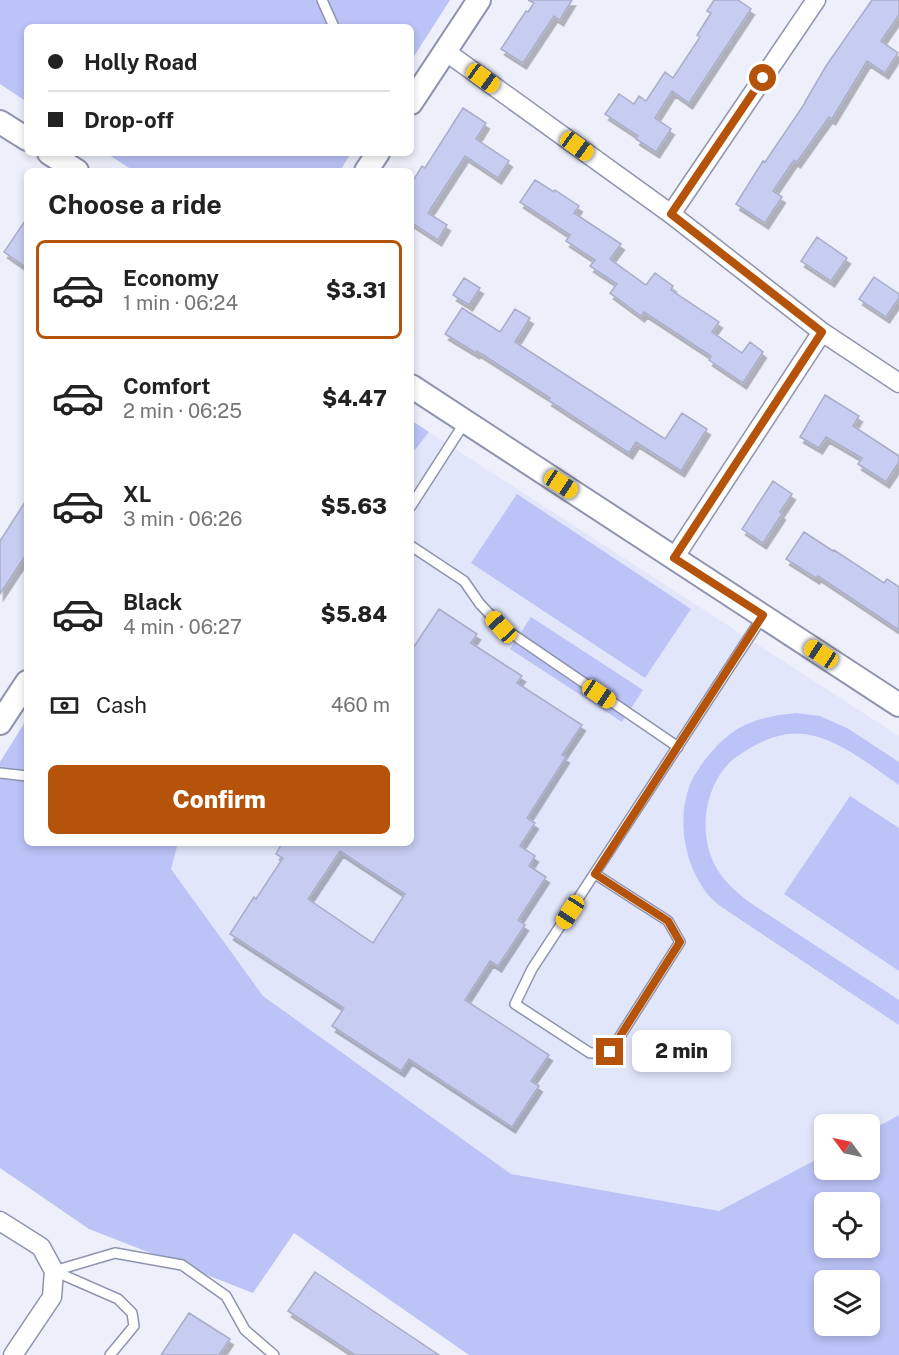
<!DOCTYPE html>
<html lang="en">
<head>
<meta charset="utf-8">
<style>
  :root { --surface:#fff; --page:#f6f6f6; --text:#222; --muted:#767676; --line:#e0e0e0; --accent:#b45309 }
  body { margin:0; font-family:"Public Sans",sans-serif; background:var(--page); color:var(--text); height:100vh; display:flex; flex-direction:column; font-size:22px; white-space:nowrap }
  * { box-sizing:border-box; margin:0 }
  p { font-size:20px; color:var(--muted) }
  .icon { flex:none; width:33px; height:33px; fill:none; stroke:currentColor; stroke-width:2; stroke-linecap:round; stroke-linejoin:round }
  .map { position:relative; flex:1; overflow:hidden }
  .drawer { position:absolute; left:24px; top:168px; width:390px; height:678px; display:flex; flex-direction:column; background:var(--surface); border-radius:9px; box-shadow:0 3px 9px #0003 }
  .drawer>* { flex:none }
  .banner { position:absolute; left:24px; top:24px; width:390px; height:132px; border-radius:9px; box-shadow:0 3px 9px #0003; display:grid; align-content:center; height:132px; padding:0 24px; background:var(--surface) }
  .needle { width:39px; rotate:303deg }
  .controls { position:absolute; left:814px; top:1114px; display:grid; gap:12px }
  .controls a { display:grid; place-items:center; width:66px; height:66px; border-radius:9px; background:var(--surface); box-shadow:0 3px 9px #0003; font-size:30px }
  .end { position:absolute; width:27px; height:27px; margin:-14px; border:8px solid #b45309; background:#fff; box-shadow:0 0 0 3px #fff }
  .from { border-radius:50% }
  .bubble { position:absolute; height:42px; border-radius:9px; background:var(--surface); box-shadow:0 3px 9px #0003; font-size:20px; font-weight:800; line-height:42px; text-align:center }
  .car { position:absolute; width:18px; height:36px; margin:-18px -9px; border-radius:8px; box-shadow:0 0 4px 2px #0007; background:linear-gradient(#f5c518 24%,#345 0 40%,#f5c518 0 76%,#345 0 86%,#f5c518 0) }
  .banner b { display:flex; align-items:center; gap:21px; height:57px; font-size:22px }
  .banner b+b { border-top:2px solid var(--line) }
  .banner i { width:15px; height:15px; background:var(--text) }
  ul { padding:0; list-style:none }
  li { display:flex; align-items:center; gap:18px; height:99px; margin:0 12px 9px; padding:0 12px; border:3px solid transparent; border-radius:9px }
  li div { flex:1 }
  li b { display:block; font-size:22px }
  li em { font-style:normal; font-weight:800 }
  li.active { border-color:var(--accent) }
  li>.icon { width:54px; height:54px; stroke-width:1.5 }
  h2 { padding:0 24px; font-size:27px; line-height:72px }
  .pay { display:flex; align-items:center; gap:15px; height:66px; padding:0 24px; font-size:22px }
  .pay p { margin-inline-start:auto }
  .button { display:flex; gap:12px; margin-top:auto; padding:12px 24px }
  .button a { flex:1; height:69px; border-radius:9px; background:var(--accent); color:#fff; font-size:24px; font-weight:800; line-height:69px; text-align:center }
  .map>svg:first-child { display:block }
  .built { fill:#e2e6fb }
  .green { fill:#bbc3f7; fill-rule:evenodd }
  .building { fill:#c7cdf1; stroke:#a8adc8; stroke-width:1.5; fill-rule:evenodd; filter:url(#shadow) }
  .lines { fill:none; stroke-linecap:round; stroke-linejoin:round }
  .service-casing { stroke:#8f94ae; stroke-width:12 }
  .minor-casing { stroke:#8f94ae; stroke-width:21 }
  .tertiary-casing { stroke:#8f94ae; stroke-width:26 }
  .service { stroke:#fff; stroke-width:9 }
  .minor { stroke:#fff; stroke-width:18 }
  .tertiary { stroke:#fff; stroke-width:22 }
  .route { stroke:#b45309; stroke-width:8 }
</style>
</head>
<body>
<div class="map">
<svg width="899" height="1355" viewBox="0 0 899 1355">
  <defs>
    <filter id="shadow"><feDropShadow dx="3.5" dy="6" stdDeviation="0" flood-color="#0004"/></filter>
  </defs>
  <rect width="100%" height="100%" fill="#edeffb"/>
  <path class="built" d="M429 432 899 736V1115L870 1131V1125H825V1155L719 1211 511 1174 263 996 171 869 178 843H411V455Z"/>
  <path class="green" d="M0 0H450L411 61V27H27V102L0 84Z
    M106 153H351L340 171H134Z
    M411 420 429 432 411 455Z
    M517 494 691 609 645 678 471 563Z
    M531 617 643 690 622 722 510 649Z
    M796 713 820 716 847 728 899 762V785C871 766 838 738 804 734 791 732 775 736 764 741 751 747 739 754 729 763 705 788 699 830 713 861 720 878 735 891 749 902L899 1000V1025L729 912C723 908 716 903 711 898 684 868 675 817 692 780 701 763 715 746 730 734 749 720 773 715 796 713Z
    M27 719V843H178L171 869 263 996 511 1174 719 1211 825 1155V1170H870V1131L899 1115V1355H469L294 1233 253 1293 89 1229 0 1168V762ZM825 1203H870V1248H825ZM825 1281H870V1326H825Z
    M850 796 899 828V971L784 894Z"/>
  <path class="building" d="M528 0H572L560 20 554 16 523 63 501 49 526 11 528 12 534 3Z
    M714 0H738L751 9 689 103 672 91 655 118 671 129 656 152 636 139 638 136 605 114 619 94 634 104 639 96 646 101 665 72 673 78 700 37 697 35 711 13 707 11Z
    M872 0H899V15L881 41 898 53 885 73 867 61 832 119 829 117 797 162 794 160 773 191 782 197 765 223 736 204 763 161 765 162 805 103V102L826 66Z
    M463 108 486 123 476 139 509 161 498 178 465 156 428 213 447 225 438 240 411 222V184L422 166 425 168Z
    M535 180 554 192 555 190 579 206 574 213 621 244 610 259 646 285 655 273 673 286 671 290 719 322 712 332 742 353 750 342 763 352 743 383 709 360 711 356 644 312 641 316 610 293 617 284 590 266 595 260 566 241 570 235 520 202Z
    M27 218V268L4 252Z
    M817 237 847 258 831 281 801 261Z
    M874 277 899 294V298L886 317 859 299Z
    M464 278 480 288 469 305 453 295Z
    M462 308 500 332 515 309 530 318 515 342 665 439 682 413 707 429 681 471 636 442 629 453 548 400 550 398 477 351 476 353 445 334Z
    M825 395 859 416 853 426 899 456V462L886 482 858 464 862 458 826 437 819 448 800 437Z
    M773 481 792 494 780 512 782 514 763 543 742 529Z
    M27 499V553L0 594V541Z
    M804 532 833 551 834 550 884 583 887 579 899 587V630L818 576 816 578 786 559Z
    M439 609 477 634 471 643 522 676 517 683 582 725 562 755 566 757 527 818 535 823 520 846 535 856 529 866 546 877 518 920 525 925 498 966 490 961 465 1000 549 1055 531 1081 539 1086 512 1127 409 1059 401 1071 332 1026 344 1008 230 934 254 897 256 899 283 858 276 854 282 843H411V651ZM340 851 405 894 373 943 308 899Z
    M315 1272 439 1355H355L288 1311Z
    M189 1313 230 1339 219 1355H161Z"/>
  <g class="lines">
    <defs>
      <path id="service" d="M322 0 334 27
        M411 506 465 422
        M411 546 464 581 480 604 502 627 678 747
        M0 773 27 776
        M595 874 668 921 680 942 610 1052 590 1053 515 1004 532 969 763 616
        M54 1271 115 1253 182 1265 226 1296 245 1330 274 1355
        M54 1271 118 1299 132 1313 134 1326 110 1355"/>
      <path id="minor" d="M445 51 671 214 822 332 899 383
        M671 214 816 0
        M674 558 822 332
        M0 1221 41 1247 54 1271 52 1297 13 1355"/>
      <path id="tertiary" d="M411 103 479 0
        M0 122 27 139
        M49 153 77 171
        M366 171 378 153
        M411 386 899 705
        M0 723 27 682"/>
    </defs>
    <use href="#service" class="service-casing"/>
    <use href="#minor" class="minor-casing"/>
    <use href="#tertiary" class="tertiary-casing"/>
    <use href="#service" class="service"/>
    <use href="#minor" class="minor"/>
    <use href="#tertiary" class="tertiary"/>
  </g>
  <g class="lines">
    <path class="route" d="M610 1052 680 942 668 921 595 874 763 615 674 558 822 332 671 214 763 78"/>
  </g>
</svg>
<div class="controls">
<a><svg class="needle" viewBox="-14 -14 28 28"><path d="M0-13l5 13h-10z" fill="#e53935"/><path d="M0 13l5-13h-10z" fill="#767676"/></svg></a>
<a><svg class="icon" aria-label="locate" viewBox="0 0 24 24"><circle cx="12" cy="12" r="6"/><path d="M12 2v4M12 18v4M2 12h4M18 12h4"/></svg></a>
<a><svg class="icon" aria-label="layers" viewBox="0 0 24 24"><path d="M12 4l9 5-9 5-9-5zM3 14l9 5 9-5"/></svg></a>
</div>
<i class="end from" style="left:763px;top:78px"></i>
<i class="end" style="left:610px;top:1052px"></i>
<div class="bubble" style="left:632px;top:1030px;width:99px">2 min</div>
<i class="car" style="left:483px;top:78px;rotate:126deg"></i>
<i class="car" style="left:577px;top:146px;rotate:126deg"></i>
<i class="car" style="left:561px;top:484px;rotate:123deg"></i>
<i class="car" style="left:501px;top:627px;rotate:317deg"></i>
<i class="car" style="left:821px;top:654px;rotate:303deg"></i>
<i class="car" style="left:599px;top:694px;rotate:124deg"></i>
<i class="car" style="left:570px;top:912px;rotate:213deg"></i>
<div class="banner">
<b><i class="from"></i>Holly Road</b>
<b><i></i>Drop-off</b>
</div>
<section class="drawer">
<h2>Choose a ride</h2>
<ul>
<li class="active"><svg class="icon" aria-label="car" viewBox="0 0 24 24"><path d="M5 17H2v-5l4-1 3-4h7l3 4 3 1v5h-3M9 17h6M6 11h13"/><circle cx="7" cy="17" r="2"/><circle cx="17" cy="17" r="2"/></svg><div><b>Economy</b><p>1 min · 06:24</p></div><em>$3.31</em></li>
<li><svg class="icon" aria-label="car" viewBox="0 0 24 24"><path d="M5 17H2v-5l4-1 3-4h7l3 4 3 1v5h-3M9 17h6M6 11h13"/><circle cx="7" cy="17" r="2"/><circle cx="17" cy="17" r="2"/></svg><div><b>Comfort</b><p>2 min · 06:25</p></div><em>$4.47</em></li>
<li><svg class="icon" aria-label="car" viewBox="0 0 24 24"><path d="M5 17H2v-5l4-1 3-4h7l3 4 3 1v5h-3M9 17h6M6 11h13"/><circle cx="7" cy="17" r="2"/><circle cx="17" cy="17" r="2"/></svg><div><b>XL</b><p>3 min · 06:26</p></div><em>$5.63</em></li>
<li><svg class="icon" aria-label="car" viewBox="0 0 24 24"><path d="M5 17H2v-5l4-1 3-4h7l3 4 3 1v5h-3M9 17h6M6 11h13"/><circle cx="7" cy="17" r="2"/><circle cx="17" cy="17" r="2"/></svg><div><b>Black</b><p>4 min · 06:27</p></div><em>$5.84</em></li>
</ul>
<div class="pay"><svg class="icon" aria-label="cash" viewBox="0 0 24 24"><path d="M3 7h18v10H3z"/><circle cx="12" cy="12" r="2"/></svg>Cash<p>460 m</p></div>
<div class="button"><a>Confirm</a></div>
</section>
</div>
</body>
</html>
